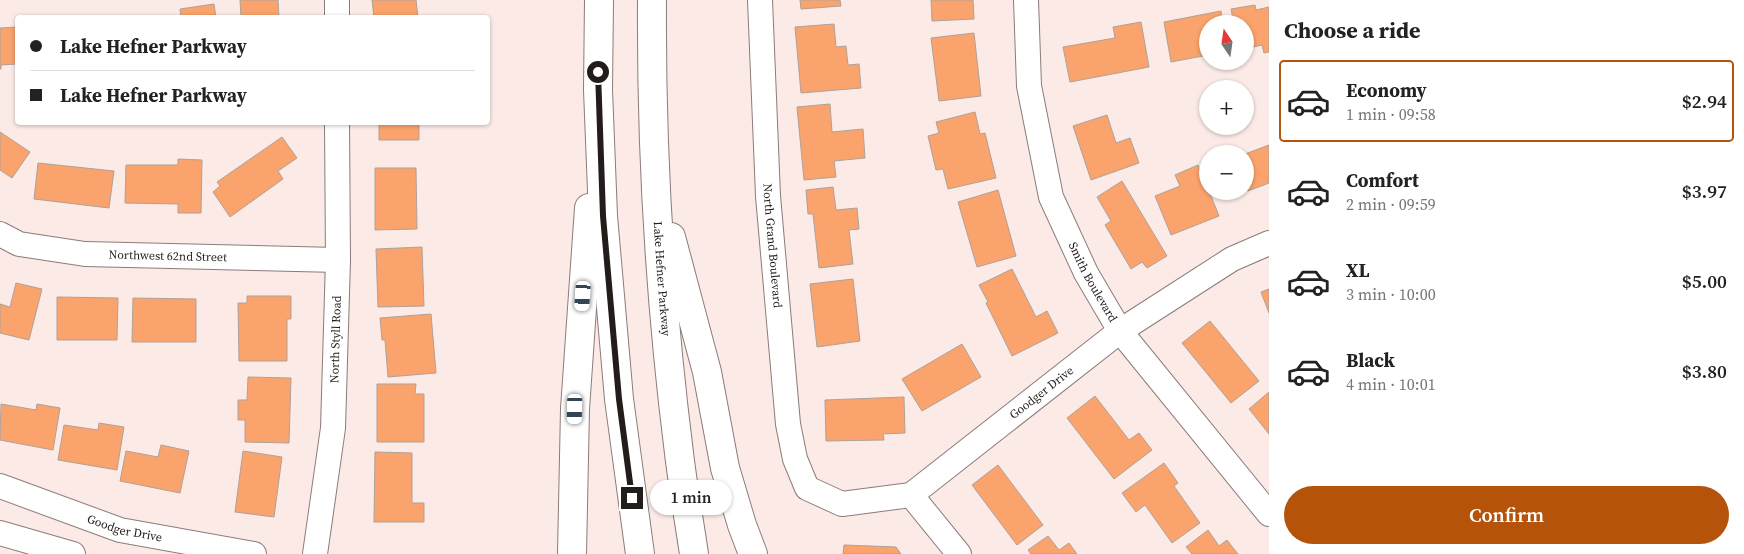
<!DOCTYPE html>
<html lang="en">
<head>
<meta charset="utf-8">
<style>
  :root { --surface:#fff; --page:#f2f2f2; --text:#222; --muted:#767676; --line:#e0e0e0; --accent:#b45309 }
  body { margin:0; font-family:"Source Serif 4",serif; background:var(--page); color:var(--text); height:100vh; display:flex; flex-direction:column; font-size:19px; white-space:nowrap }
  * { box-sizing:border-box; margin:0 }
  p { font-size:16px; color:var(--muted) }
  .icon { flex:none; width:28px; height:28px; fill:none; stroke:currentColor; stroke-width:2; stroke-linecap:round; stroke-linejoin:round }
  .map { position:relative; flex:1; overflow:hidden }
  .panel { display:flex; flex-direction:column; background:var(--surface); width:475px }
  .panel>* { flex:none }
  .guide { position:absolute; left:15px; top:15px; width:475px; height:110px; border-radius:5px; box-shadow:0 1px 4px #0004; display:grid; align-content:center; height:110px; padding:0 15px; background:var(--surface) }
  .needle { width:32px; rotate:347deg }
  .controls { position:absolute; left:1199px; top:15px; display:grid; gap:10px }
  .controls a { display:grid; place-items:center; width:55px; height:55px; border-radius:50%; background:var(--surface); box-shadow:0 1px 4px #0004; font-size:25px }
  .end { position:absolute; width:22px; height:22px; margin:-11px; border:6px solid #221c1b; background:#fff; box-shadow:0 0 0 2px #fff }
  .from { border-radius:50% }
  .bubble { position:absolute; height:35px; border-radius:18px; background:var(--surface); box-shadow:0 1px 4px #0004; font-size:16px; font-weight:600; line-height:35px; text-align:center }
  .car { position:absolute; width:15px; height:30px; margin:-15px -8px; border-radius:6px; box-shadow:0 0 4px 1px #0007; background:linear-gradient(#fff 24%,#345 0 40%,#fff 0 76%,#345 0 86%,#fff 0) }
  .guide b { display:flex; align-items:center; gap:18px; height:48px; font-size:19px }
  .guide b+b { border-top:1px solid var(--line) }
  .guide i { width:12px; height:12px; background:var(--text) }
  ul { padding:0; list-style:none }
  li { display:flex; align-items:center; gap:15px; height:82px; margin:0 10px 8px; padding:0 5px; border:2px solid transparent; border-radius:5px }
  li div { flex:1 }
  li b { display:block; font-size:19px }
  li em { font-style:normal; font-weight:600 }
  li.selected { border-color:var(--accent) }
  li>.icon { width:45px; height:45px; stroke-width:1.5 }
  h2 { padding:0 15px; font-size:22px; line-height:60px }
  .button { display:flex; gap:10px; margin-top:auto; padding:10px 15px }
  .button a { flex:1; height:58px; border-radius:30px; background:var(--accent); color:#fff; font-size:20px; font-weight:600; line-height:58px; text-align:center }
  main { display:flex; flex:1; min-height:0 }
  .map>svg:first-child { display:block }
  .building { fill:#faa36c; stroke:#afa199 }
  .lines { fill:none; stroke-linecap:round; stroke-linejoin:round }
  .minor-casing { stroke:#8c7c79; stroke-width:26 }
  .highway-casing { stroke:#8c7c79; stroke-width:30 }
  .minor { stroke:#fff; stroke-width:24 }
  .highway { stroke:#fff; stroke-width:28 }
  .route { stroke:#221c1b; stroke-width:6 }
  .labels { text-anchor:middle; stroke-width:4.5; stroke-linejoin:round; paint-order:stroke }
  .street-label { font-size:12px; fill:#221c1b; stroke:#fefafa }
</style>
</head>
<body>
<main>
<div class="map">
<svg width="1269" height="554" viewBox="0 0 1269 554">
  <rect width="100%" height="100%" fill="#fbeae6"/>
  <path class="building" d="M240 0H278L279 18H241Z
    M372 0H416L418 18H374Z
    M800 0H840L841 6 801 9Z
    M931 0H973L974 19 932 21Z
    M214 4 216 18H181L180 9Z
    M1255 5 1256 10 1269 7V52L1264 53 1262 45 1245 49V24H1234L1231 9Z
    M1221 11 1223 24H1208V55L1171 62 1164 22Z
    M1141 22 1149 67 1070 82 1063 47 1115 38 1113 27Z
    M834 24 836 47 846 46 848 65 859 64 861 88 801 93 795 27Z
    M18 27V64L1 65V69H0V28Z
    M974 33 981 96 939 101 931 38Z
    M830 104 832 132 863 129 865 158 834 161 836 177 804 180 797 107Z
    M975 112 980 134 985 133 996 178 948 189 943 169 936 170 928 136 939 133 936 122Z
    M1107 115 1116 143 1130 138 1139 163 1091 180 1073 126Z
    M379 122H419V140H379Z
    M0 132 30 152 12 178 0 170Z
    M282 137 297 158 278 171 283 179 230 217 213 192 220 186 217 182Z
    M1269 145V183L1248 191 1245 182V154Z
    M178 159 202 160 201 213H178V204L125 203 126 165H178Z
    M38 163 114 171 109 208 34 199Z
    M1198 165 1208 191H1209L1219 216 1171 235 1155 196 1180 186 1175 175Z
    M375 168H416L417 229 375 230Z
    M1122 181 1167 256 1147 268 1142 262 1131 269 1105 225 1111 221 1097 197Z
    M833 187 836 210 857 208 859 229 849 230 853 264 819 268 813 214H808L806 190Z
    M998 190 1016 256 977 267 958 202Z
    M422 247 424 306 378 307 376 249Z
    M1012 269 1036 317 1047 311 1058 333 1012 356 986 303 988 302 979 285Z
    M853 279 860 341 817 347 810 284Z
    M16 283 42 289 29 340 0 333V304L10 307Z
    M1269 289V313L1261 292Z
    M247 296H291V319H287V361H239L238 303H247Z
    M57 297 118 298 117 340H57Z
    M133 298 196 299V342H132Z
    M431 314 436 373 388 377 385 340H382L380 318Z
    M1210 321 1259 381 1231 403 1182 343Z
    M962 344 981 377 922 411 902 379Z
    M248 377 291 378 289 443 245 442V420H238V400H247Z
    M377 384H416L415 394H424V442H377Z
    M1269 392V434L1249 409Z
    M1095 396 1129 440 1139 433 1152 450 1114 479 1067 418Z
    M904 397 905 433 883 434 884 440 826 441 825 400Z
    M1 404 36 410 37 404 60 408 53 450 0 440Z
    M99 423 124 427 117 470 58 460 64 425 98 430Z
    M161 445 189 451 180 493 120 481 126 451 158 457Z
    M243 451 282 457 274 517 235 512Z
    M375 452 412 453V503H424V522H374Z
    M1164 463 1178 483 1174 486 1200 523 1172 543 1145 505 1136 512 1122 493Z
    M998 465 1043 525 1017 545 972 485Z
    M1208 530 1219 546 1227 540 1238 554H1192L1186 547Z
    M1048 536 1059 550 1069 543 1077 554H1031L1028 550Z
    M844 545 896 547 901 554H843Z"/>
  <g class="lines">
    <defs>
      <g id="minor">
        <path d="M337 0V18"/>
        <path id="s1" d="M760 0 768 196 788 424 795 459 807 488 842 504 911 495 1120 331 1232 259 1269 243"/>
        <path id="s2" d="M1026 0 1029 86 1051 197 1086 273 1120 331 1269 514"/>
        <path id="s3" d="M0 234 19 244 85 254 338 260"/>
        <path id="s4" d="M0 486 120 530 254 554"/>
        <path d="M911 495 959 554"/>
        <path d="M0 533 73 554"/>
        <path id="s5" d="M315 554 333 428 338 260 337 122"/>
      </g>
      <g id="highway">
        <path d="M599 0 598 90 603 216 619 399 640 554"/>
        <path id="s6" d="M652 0C651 151 660 303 679 453 683 487 689 520 694 554"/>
        <path d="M671 237 707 372 725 468 742 525 753 554"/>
        <path d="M572 554 575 409 589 208"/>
      </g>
    </defs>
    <use href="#minor" class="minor-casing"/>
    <use href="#highway" class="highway-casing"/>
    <use href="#minor" class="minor"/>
    <use href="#highway" class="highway"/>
  </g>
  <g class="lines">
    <path class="route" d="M598 72 603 216 619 399 632 498"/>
  </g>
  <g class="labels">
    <g class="street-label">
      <text dy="4" stroke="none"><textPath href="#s1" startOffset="246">North Grand Boulevard</textPath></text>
      <text dy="4" stroke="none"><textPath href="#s3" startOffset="171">Northwest 62nd Street</textPath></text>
      <text dy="4" stroke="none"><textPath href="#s6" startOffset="279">Lake Hefner Parkway</textPath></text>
      <text dy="4" stroke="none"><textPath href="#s2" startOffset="294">Smith Boulevard</textPath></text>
      <text dy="4" stroke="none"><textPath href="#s5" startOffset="216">North Styll Road</textPath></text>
      <text dy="4" stroke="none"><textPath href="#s1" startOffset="766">Goodger Drive</textPath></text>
      <text dy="4" stroke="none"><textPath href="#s4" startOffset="132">Goodger Drive</textPath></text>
    </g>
  </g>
</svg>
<div class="controls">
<a><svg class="needle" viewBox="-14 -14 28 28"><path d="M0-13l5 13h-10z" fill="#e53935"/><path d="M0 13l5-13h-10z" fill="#767676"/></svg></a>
<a>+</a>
<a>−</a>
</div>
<i class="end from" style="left:598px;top:72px"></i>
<i class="end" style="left:632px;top:498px"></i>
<div class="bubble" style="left:650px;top:480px;width:82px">1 min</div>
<i class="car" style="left:583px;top:296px;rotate:184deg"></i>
<i class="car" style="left:575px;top:409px;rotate:181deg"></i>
<div class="guide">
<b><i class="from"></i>Lake Hefner Parkway</b>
<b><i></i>Lake Hefner Parkway</b>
</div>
</div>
<section class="panel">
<h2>Choose a ride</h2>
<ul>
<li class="selected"><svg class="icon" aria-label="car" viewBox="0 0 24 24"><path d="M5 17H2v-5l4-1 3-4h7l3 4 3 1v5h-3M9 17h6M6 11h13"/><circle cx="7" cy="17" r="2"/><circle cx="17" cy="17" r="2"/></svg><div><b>Economy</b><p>1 min · 09:58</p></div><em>$2.94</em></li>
<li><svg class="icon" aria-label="car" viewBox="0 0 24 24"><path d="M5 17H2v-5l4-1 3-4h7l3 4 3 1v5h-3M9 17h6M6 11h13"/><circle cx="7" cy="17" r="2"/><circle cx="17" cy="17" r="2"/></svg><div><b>Comfort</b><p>2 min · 09:59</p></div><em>$3.97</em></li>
<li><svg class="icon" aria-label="car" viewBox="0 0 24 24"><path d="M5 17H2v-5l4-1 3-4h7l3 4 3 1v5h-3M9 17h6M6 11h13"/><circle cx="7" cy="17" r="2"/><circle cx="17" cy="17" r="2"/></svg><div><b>XL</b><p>3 min · 10:00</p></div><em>$5.00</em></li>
<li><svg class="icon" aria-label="car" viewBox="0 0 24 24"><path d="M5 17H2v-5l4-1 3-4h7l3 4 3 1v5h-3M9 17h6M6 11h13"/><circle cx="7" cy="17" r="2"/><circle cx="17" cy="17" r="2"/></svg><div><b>Black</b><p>4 min · 10:01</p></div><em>$3.80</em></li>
</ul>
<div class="button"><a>Confirm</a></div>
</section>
</main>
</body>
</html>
